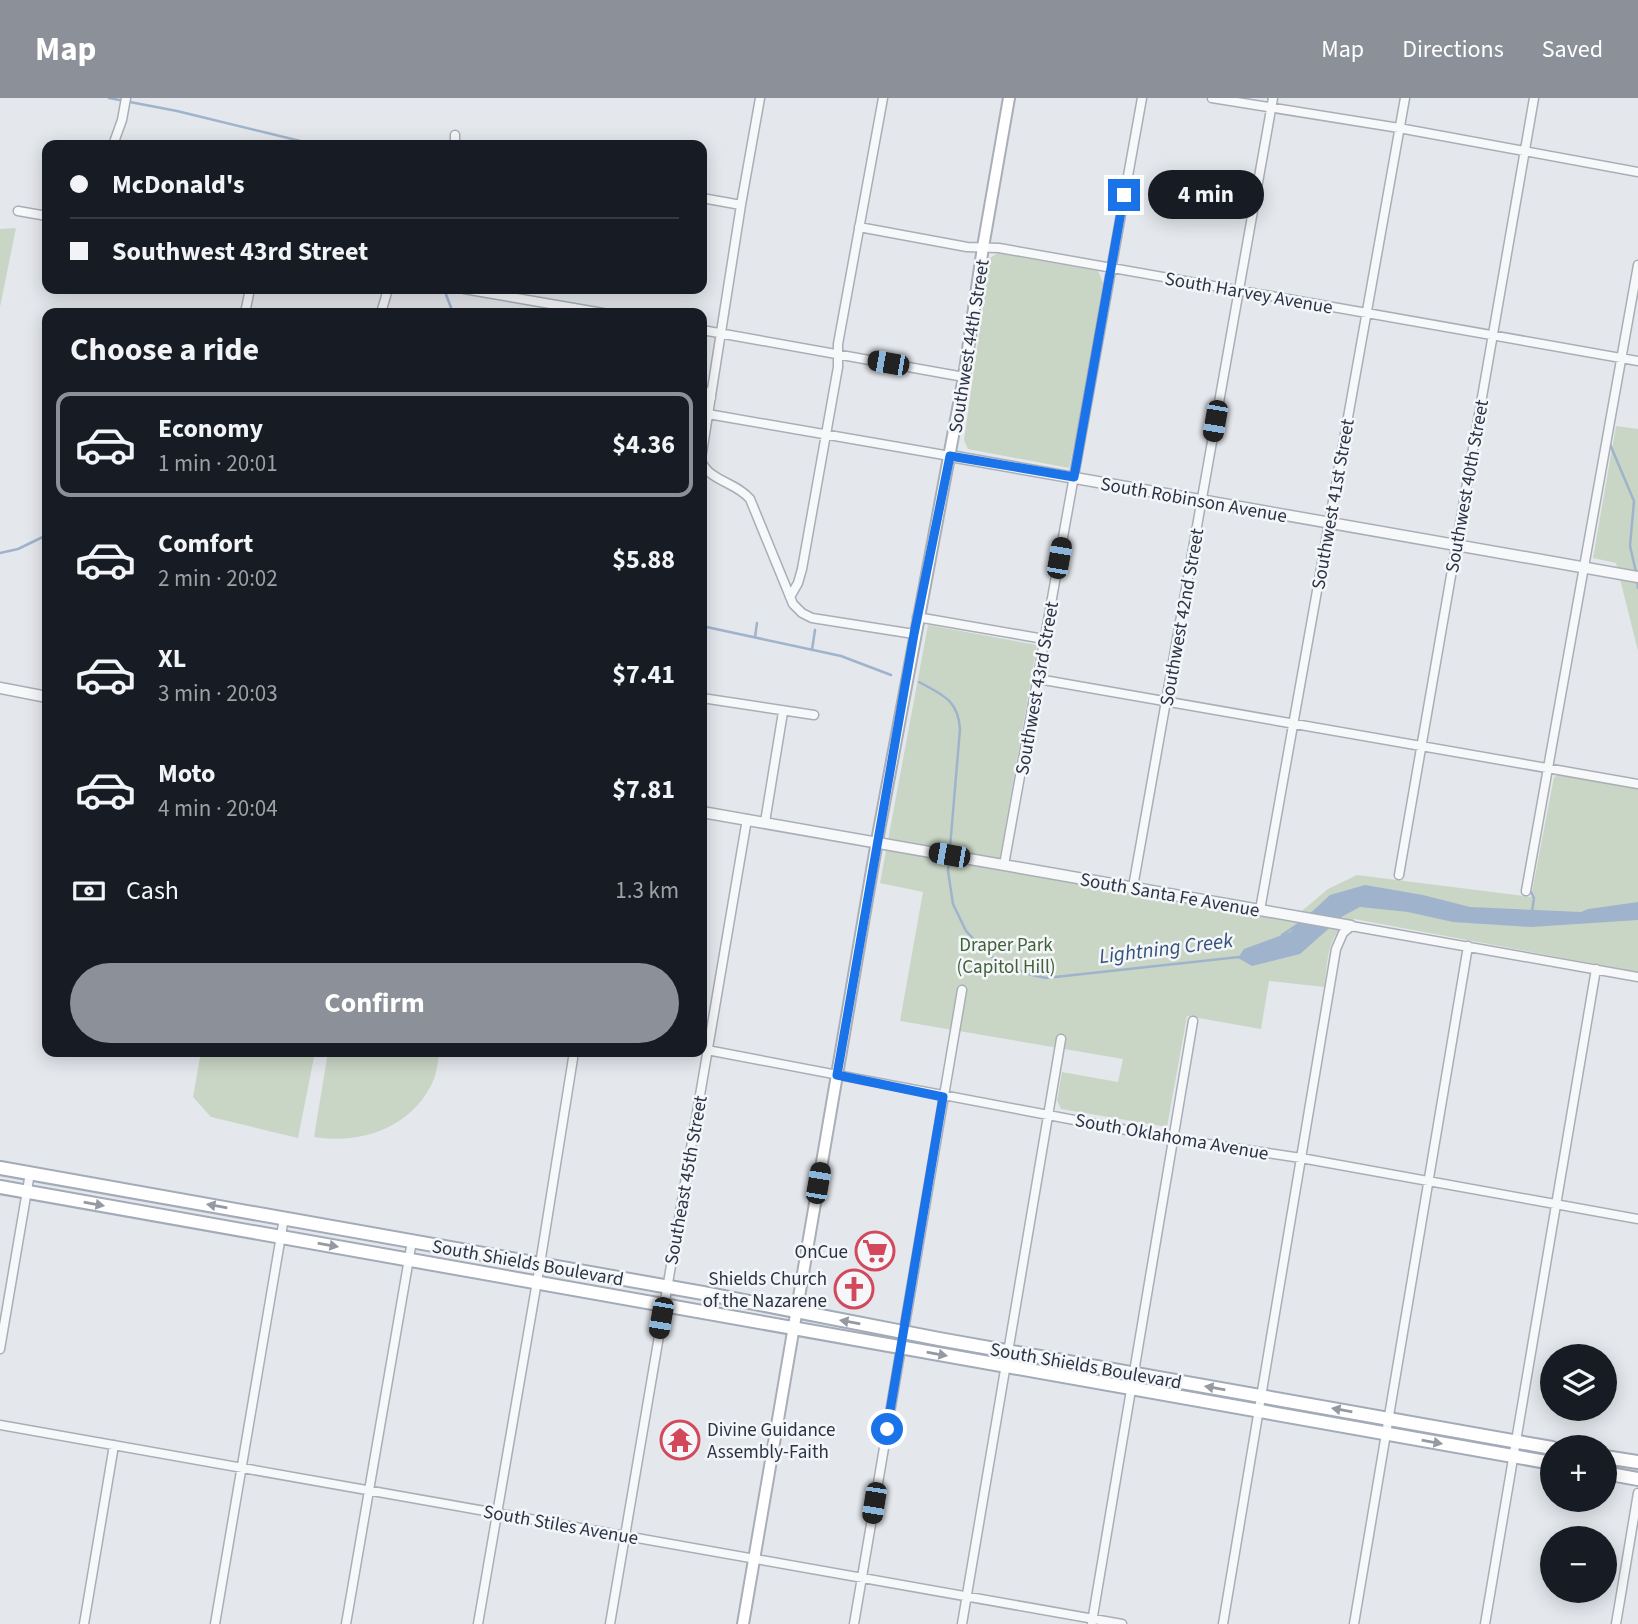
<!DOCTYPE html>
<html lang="en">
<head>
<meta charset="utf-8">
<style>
  :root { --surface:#171b24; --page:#242831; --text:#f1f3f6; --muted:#9ea1a6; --line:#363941; --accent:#8c9099 }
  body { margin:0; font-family:"Source Sans 3",sans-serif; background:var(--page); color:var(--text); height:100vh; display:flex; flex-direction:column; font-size:26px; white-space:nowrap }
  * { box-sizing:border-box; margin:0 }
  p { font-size:23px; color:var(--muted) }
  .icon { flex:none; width:38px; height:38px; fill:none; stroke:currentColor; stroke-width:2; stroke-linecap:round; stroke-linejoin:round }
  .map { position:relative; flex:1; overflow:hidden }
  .side { position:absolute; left:42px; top:210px; width:665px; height:749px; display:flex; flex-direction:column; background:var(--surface); border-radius:14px; box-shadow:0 4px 18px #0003 }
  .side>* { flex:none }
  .top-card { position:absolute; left:42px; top:42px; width:665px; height:154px; border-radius:14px; box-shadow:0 4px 18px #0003; display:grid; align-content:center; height:154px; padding:0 28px; background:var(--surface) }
  .fabs { position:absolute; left:1540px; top:1246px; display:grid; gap:14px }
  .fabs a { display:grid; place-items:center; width:77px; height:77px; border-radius:50%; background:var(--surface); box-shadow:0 4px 18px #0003; font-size:35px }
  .end { position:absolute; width:32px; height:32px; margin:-16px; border:9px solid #1a73e8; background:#fff; box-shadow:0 0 0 4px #fff }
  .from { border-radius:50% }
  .bubble { position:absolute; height:49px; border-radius:24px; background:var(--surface); box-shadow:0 4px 18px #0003; font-size:23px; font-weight:700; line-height:49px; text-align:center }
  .car { position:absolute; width:21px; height:42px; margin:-21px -10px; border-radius:9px; box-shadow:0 0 5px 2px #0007; background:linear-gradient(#222 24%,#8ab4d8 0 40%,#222 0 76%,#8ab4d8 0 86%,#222 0) }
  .top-card b { display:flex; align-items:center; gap:24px; height:66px; font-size:26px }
  .top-card b+b { border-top:2px solid var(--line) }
  .top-card i { width:18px; height:18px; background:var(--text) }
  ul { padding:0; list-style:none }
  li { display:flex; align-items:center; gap:21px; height:105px; margin:0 14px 10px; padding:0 14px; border:4px solid transparent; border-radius:14px }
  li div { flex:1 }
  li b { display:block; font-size:26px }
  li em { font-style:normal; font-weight:700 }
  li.on { border-color:var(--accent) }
  li>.icon { width:63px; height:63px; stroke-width:1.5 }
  h2 { padding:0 28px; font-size:32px; line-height:84px }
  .pay { display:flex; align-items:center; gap:18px; height:77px; padding:0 28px; font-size:26px }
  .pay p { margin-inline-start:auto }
  .action { display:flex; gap:14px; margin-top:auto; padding:14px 28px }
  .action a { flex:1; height:80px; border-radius:42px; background:var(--accent); color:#fff; font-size:28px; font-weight:700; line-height:80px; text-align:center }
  header { display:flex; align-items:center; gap:42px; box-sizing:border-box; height:98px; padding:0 35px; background:var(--accent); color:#fff }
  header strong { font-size:33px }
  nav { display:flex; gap:38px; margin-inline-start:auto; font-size:24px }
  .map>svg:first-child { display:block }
  .green { fill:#c9d6c5 }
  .water { fill:#9fb4cc }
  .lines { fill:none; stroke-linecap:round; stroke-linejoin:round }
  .stream { stroke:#9fb4cc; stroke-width:2.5 }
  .minor-casing { stroke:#a9aeb7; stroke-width:11 }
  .tertiary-casing { stroke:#a9aeb7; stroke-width:13 }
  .secondary-casing { stroke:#a9aeb7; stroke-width:14 }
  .primary-casing { stroke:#a3abb8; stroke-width:16 }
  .minor { stroke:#f7f8fa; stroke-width:8 }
  .tertiary { stroke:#f7f8fa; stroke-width:10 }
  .secondary { stroke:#fff; stroke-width:10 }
  .primary { stroke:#fff; stroke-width:12 }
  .oneway { fill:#959aa2 }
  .route { stroke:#1a73e8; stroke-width:9 }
  .labels { text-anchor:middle; stroke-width:5; stroke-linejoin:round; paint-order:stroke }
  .street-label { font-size:19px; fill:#2b3445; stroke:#f4f6f9 }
  .park-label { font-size:19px; fill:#3f6138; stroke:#f4f6f9 }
  .poi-label { font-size:19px; fill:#2b3445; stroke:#f4f6f9; text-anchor:end }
  .water-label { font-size:21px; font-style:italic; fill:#34527a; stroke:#f4f6f9 }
</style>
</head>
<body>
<header>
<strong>Map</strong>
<nav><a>Map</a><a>Directions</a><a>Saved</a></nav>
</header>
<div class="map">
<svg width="1638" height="1526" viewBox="0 0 1638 1526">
  <rect width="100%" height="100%" fill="#e4e7ec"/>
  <path class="green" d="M16 130 0 209V131Z
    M998 155 1098 173 1103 185 1085 294 1069 370 968 351 964 342 990 160Z
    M1616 328 1638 331V553L1616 465 1593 460Z
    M928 527 1037 547 998 771 1290 823 1328 791 1357 777 1531 799 1554 679 1559 677 1638 691V874L1354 821C1325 836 1329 861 1324 889L1269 883 1261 931 1187 918 1167 1029 1061 1011 1057 1003 1062 974 1118 984 1123 961 900 923 923 794 880 785Z
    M201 954H315L298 1040 211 1019 193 999Z
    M328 954H440C438 962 437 973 434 981 414 1029 361 1047 314 1039Z"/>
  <path class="water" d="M1365 787 1423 797 1470 809 1581 814 1588 811 1638 804V822L1531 829 1453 824 1408 814 1360 809 1343 818 1300 856 1252 868 1238 860 1244 851 1290 834 1330 797Z"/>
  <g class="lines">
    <path class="stream" d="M109 0 177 13 317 47
      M444 191 453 215
      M1609 344 1634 403 1630 448 1636 474
      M0 455 18 451 47 437
      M1637 481 1638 490
      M702 528 841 558 891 577
      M755 539 757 525
      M812 552 815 532
      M919 584C943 597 958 602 960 631L948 773 953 806 966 833 987 855 1001 866 1032 877 1046 880 1239 859
      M1531 794 1534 800 1532 814
      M1282 837 1300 825"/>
    <defs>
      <path id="minor" d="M1212 0 1399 30 1638 74
        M455 37V47
        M113 47 122 22 126 0
        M702 100 741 107
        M18 113 47 118
        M859 129 967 149 999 150 1638 263
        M464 191 603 215
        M245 215 250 191
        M381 215 388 191
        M702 232 964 279
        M702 290 711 300
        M708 316 950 358
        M702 355 741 107 760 0
        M702 365C711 383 737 385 750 401L793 506 802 515 812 520 914 536
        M790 499 798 485 802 471 838 269V246L883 0
        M917 519 1044 541
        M1038 581 1638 686
        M702 600 814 617
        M765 724 783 614
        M1004 767 1142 0
        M1399 777 1534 0
        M1133 789 1273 0
        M1526 793 1638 167
        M1260 812 1405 0
        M707 952 1174 1041 1301 1060 1638 1121
        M0 1251 30 1075
        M0 1327 1122 1526
        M1092 1524 1193 923
        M84 1526 114 1347
        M215 1526 284 1120
        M346 1526 412 1143
        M478 1526 540 1166 574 954
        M610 1526 747 721
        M854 1526 962 892
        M962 1526 1061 941
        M1223 1526 1336 851 1343 835 1351 828 1638 879
        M1354 1526 1468 848
        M1485 1526 1596 871
        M1616 1526 1638 1395"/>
      <path id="tertiary" d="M950 358 1638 479
        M0 590 47 599
        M702 714 1351 828"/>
      <path id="secondary" d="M743 1526 877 743 964 279 983 149 1009 0"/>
      <path id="primary" d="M0 1070 703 1195 939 1241 1552 1350
        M0 1089 1552 1365
        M1605 1359 1638 1364
        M1605 1375 1638 1381"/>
    </defs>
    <use href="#minor" class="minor-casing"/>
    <use href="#tertiary" class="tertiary-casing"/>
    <use href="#secondary" class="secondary-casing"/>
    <use href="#primary" class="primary-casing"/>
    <use href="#minor" class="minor"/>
    <use href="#tertiary" class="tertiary"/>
    <use href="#secondary" class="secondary"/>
    <use href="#primary" class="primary"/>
  </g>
  <defs><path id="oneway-solid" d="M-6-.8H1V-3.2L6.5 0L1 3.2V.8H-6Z" transform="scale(1.75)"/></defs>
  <g class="oneway">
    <use href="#oneway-solid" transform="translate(94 1106) rotate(10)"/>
    <use href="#oneway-solid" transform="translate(217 1108) rotate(-170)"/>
    <use href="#oneway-solid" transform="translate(328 1147) rotate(10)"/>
    <use href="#oneway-solid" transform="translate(850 1224) rotate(-170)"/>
    <use href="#oneway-solid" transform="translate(937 1256) rotate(10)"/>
    <use href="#oneway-solid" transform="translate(1215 1290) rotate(-170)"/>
    <use href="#oneway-solid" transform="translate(1342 1312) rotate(-170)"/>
    <use href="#oneway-solid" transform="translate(1432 1344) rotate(10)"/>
  </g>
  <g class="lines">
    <path class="route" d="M887 1331 943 999 837 977 914 536 950 358 1074 379 1124 97"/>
  </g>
  <defs>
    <symbol id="supermarket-ring" viewBox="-11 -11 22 22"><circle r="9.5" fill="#f4f6f9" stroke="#d1495b" stroke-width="1.5"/><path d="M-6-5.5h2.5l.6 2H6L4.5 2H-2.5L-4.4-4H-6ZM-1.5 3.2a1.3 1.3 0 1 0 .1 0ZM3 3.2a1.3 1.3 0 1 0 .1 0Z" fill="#d1495b"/></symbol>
    <symbol id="church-ring" viewBox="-11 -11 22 22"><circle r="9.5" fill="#f4f6f9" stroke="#d1495b" stroke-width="1.5"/><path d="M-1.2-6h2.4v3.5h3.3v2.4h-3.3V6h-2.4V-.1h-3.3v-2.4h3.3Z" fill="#d1495b"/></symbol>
    <symbol id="temple-ring" viewBox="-11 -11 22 22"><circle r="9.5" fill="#f4f6f9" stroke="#d1495b" stroke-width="1.5"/><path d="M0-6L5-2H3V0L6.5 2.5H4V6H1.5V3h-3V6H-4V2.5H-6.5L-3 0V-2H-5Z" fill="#d1495b"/></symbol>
  </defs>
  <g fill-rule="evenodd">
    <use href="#supermarket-ring" x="853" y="1131" width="44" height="44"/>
    <use href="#church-ring" x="832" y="1169" width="44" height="44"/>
    <use href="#temple-ring" x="658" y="1320" width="44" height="44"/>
  </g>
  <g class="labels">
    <g class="street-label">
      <text transform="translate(1249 194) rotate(10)" y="7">South Harvey Avenue</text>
      <text transform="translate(968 248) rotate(-81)" y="7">Southwest 44th Street</text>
      <text transform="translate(1466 388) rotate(-80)" y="7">Southwest 40th Street</text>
      <text transform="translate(1194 401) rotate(10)" y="7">South Robinson Avenue</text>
      <text transform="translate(1332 406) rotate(-80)" y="7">Southwest 41st Street</text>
      <text transform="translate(1181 519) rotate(-80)" y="7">Southwest 42nd Street</text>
      <text transform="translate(1036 590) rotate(-80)" y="7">Southwest 43rd Street</text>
      <text transform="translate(1170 796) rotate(10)" y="7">South Santa Fe Avenue</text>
      <text transform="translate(1172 1038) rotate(10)" y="7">South Oklahoma Avenue</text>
      <text transform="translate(685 1082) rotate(-80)" y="7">Southeast 45th Street</text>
      <text transform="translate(528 1164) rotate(10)" y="7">South Shields Boulevard</text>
      <text transform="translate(1086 1267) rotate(10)" y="7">South Shields Boulevard</text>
      <text transform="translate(561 1426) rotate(10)" y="7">South Stiles Avenue</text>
    </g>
    <g class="park-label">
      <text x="1006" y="853">Draper Park<tspan x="1006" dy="22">(Capitol Hill)</tspan></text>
    </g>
    <g class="poi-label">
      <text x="848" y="1160">OnCue</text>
      <text x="827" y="1187">Shields Church<tspan x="827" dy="22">of the Nazarene</tspan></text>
      <text x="707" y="1338" text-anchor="start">Divine Guidance<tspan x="707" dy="22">Assembly-Faith</tspan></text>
    </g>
    <g class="water-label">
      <text transform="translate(1166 850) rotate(-7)" y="7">Lightning Creek</text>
    </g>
  </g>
</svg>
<div class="fabs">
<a><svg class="icon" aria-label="layers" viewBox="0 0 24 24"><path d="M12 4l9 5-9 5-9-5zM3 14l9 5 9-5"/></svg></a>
<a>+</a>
<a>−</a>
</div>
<i class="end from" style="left:887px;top:1331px"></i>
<i class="end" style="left:1124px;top:97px"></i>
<div class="bubble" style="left:1148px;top:72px;width:116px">4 min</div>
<i class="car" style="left:888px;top:265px;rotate:280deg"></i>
<i class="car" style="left:1215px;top:323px;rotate:190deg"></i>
<i class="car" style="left:1059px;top:460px;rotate:10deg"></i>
<i class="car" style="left:949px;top:757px;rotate:280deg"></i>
<i class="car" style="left:818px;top:1085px;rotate:10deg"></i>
<i class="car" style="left:661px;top:1220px;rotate:190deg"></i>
<i class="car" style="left:874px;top:1405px;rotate:189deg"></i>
<div class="top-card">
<b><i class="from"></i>McDonald's</b>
<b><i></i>Southwest 43rd Street</b>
</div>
<section class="side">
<h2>Choose a ride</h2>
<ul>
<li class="on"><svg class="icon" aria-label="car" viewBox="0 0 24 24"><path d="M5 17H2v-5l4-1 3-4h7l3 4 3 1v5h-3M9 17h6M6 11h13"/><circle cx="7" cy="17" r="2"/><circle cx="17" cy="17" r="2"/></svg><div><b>Economy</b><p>1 min · 20:01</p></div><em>$4.36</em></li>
<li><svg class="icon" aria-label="car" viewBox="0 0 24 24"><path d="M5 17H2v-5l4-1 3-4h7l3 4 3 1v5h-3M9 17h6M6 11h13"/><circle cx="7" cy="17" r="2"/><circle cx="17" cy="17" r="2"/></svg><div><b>Comfort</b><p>2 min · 20:02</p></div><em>$5.88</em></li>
<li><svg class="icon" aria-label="car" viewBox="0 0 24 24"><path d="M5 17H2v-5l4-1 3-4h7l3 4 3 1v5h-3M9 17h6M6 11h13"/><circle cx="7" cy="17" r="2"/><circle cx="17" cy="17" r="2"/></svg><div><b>XL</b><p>3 min · 20:03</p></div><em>$7.41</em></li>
<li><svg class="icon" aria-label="car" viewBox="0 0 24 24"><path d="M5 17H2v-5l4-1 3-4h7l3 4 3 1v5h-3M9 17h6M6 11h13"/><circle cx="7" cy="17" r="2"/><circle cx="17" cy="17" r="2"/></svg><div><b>Moto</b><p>4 min · 20:04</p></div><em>$7.81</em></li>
</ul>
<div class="pay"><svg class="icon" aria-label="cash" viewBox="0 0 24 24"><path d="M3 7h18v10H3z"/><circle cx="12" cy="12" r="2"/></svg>Cash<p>1.3 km</p></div>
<div class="action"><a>Confirm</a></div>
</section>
</div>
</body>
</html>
